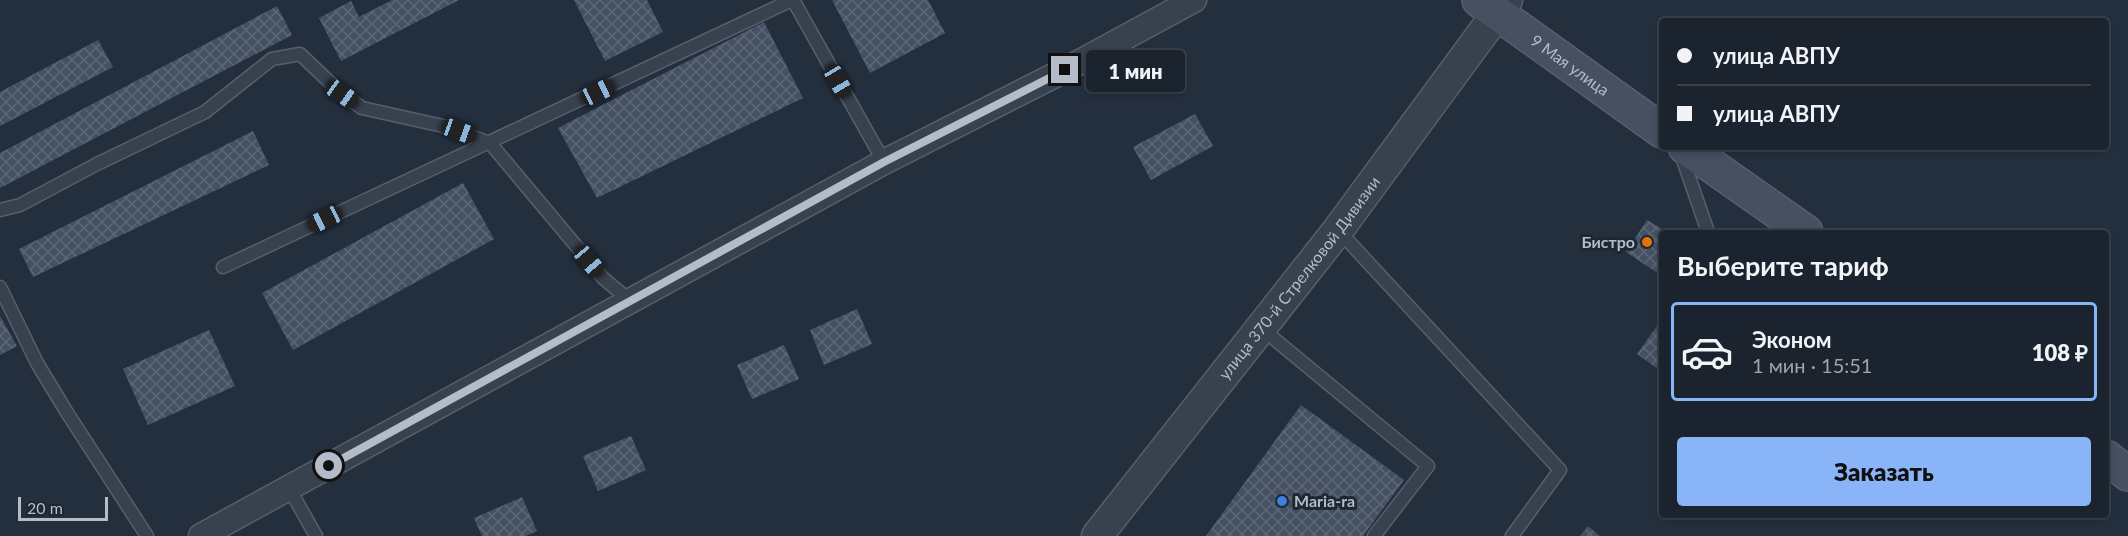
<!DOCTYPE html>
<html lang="ru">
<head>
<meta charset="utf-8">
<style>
  :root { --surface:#1b232e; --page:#282f3a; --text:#f1f3f6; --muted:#a0a4aa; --line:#39404a; --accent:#8ab4f8 }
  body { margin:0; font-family:Lato,sans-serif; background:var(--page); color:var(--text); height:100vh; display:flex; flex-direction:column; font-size:22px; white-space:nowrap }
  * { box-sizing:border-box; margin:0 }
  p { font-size:20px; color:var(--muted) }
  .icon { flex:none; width:33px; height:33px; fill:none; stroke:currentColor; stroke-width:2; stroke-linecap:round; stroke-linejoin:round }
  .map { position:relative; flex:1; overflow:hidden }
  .sheet { position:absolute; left:1659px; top:230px; width:450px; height:288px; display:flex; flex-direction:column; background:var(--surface); border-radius:6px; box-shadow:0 3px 9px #0003,0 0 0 2px var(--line) }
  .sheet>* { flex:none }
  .hud { position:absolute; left:1659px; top:18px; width:450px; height:132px; border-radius:6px; box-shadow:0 3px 9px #0003,0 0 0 2px var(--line); display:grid; align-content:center; height:132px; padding:0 18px; background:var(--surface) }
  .scale { position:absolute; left:18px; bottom:15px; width:90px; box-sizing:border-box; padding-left:6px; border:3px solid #b4bcc9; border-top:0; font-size:16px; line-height:21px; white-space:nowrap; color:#b4bcc9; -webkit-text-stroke:4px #1d2633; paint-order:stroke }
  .end { position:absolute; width:27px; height:27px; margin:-14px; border:8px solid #b4bcc9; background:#111; box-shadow:0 0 0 3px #111 }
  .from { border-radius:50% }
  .bubble { position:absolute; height:42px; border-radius:6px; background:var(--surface); box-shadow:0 3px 9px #0003,0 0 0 2px var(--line); font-size:20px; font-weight:800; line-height:42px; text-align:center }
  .car { position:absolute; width:18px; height:36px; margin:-18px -9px; border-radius:8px; box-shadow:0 0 4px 2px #0007; background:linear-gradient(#222 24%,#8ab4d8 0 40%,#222 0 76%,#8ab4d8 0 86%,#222 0) }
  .hud b { display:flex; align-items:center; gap:21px; height:57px; font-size:22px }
  .hud b+b { border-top:2px solid var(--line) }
  .hud i { width:15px; height:15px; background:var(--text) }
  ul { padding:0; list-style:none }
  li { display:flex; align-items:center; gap:18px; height:99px; margin:0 12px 9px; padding:0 6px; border:3px solid transparent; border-radius:6px }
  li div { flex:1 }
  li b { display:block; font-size:22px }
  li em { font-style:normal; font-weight:800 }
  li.on { border-color:var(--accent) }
  li>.icon { width:54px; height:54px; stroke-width:1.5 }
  h2 { padding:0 18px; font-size:27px; line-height:72px }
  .button { display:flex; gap:12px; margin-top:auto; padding:12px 18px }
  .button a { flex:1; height:69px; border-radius:6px; background:var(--accent); color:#111; font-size:24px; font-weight:800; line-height:69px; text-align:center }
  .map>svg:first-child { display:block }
  .building { fill:url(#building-cross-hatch) }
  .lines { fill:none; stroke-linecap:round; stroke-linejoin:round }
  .service-casing { stroke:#565f6c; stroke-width:15 }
  .minor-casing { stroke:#565f6c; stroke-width:27 }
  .tertiary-casing { stroke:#565f6c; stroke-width:33 }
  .secondary-casing { stroke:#565f6c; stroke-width:36 }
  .service { stroke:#38414e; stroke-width:12 }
  .minor { stroke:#38414e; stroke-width:24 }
  .tertiary { stroke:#38414e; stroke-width:30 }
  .secondary { stroke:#465061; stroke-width:33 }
  .route { stroke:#b4bcc9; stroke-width:8 }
  .food-dot { fill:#e8710a; stroke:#1d2633; stroke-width:2 }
  .shop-dot { fill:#3f7fe0; stroke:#1d2633; stroke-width:2 }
  .labels { text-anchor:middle; stroke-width:6; stroke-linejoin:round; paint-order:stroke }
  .street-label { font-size:16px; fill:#b4bcc9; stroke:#1d2633 }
  .poi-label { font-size:16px; font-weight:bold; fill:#b4bcc9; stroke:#1d2633; text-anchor:end }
</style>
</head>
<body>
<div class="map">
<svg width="2128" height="536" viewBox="0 0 2128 536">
  <defs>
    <pattern id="building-cross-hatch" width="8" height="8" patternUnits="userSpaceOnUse" patternTransform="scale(1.5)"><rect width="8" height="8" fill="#455162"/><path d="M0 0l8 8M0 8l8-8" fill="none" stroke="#5d6877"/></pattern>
  </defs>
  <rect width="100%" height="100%" fill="#242f3e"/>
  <path class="building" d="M392 0H459L341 61 319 18 351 1 359 17Z
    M574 0H647L663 32 605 61Z
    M832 0H928L945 33 870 73Z
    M277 6 292 35 0 188V153Z
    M764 22 803 98 597 198 558 128Z
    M98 40 113 67 0 126V92Z
    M1195 114 1213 146 1151 180 1133 147Z
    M253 131 269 165 33 277 19 249Z
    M463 183 494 239 293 350 262 293Z
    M1647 220 1667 232H1662V269L1659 274 1626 252Z
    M857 309 872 344 824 365 810 330Z
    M0 316 17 346 0 355Z
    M1662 319V372L1637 354Z
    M209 330 235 386 148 425 123 369Z
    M784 345 799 379 752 399 737 365Z
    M1301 405 1404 480 1363 536H1206Z
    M631 436 646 470 598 491 583 456Z
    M522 497 537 531 526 536H482L474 518Z
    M1588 526 1600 536H1580Z"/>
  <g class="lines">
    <defs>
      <path id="service" d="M793 0 884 162
        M1681 154 1708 232
        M0 210 20 205 97 164 205 112 272 59 300 54 342 94 362 108 443 126 490 143 603 278 629 300
        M1339 231 1560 470 1512 536
        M223 267 792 0
        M0 287 37 363 66 411 147 536
        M1261 328 1428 466 1374 536
        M289 488 316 536"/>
      <path id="minor" d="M201 536 884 162 1065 70 1194 0"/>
      <g id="tertiary">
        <path id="s1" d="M1097 536 1338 230 1507 0"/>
      </g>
      <g id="secondary">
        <path id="s2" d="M1479 0 1662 131"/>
        <path d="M1685 147 1806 232"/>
        <path d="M2106 457 2128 474"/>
      </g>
    </defs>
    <use href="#service" class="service-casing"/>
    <use href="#minor" class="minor-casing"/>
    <use href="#tertiary" class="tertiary-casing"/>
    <use href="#secondary" class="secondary-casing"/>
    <use href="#service" class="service"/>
    <use href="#minor" class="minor"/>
    <use href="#tertiary" class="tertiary"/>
    <use href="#secondary" class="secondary"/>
  </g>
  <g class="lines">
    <path class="route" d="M329 466 884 162 1065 70"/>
  </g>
  <circle class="food-dot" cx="1647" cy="242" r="6"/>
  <circle class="shop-dot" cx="1282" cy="501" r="6"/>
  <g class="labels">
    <g class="street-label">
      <text dy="6" stroke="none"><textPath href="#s2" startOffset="112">9 Мая улица</textPath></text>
      <text dy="6" stroke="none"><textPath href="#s1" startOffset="328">улица 370-й Стрелковой Дивизии</textPath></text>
    </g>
    <g class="poi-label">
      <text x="1635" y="248">Бистро</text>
      <text x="1294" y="507" text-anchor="start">Maria-ra</text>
    </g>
  </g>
</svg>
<div class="scale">20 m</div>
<i class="end from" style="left:329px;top:466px"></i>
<i class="end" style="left:1065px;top:70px"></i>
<div class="bubble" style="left:1086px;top:50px;width:99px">1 мин</div>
<i class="car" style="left:838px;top:81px;rotate:150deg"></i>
<i class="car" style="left:598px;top:92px;rotate:65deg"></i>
<i class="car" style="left:342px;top:94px;rotate:125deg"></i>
<i class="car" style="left:459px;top:131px;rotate:110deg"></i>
<i class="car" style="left:325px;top:219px;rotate:245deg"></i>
<i class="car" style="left:589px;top:261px;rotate:140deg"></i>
<div class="hud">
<b><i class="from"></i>улица АВПУ</b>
<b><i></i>улица АВПУ</b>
</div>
<section class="sheet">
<h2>Выберите тариф</h2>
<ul>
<li class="on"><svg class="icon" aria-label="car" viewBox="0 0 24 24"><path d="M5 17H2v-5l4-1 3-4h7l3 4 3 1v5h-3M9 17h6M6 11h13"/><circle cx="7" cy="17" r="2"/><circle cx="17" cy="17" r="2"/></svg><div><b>Эконом</b><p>1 мин · 15:51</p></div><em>108 ₽</em></li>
</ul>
<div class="button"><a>Заказать</a></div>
</section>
</div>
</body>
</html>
